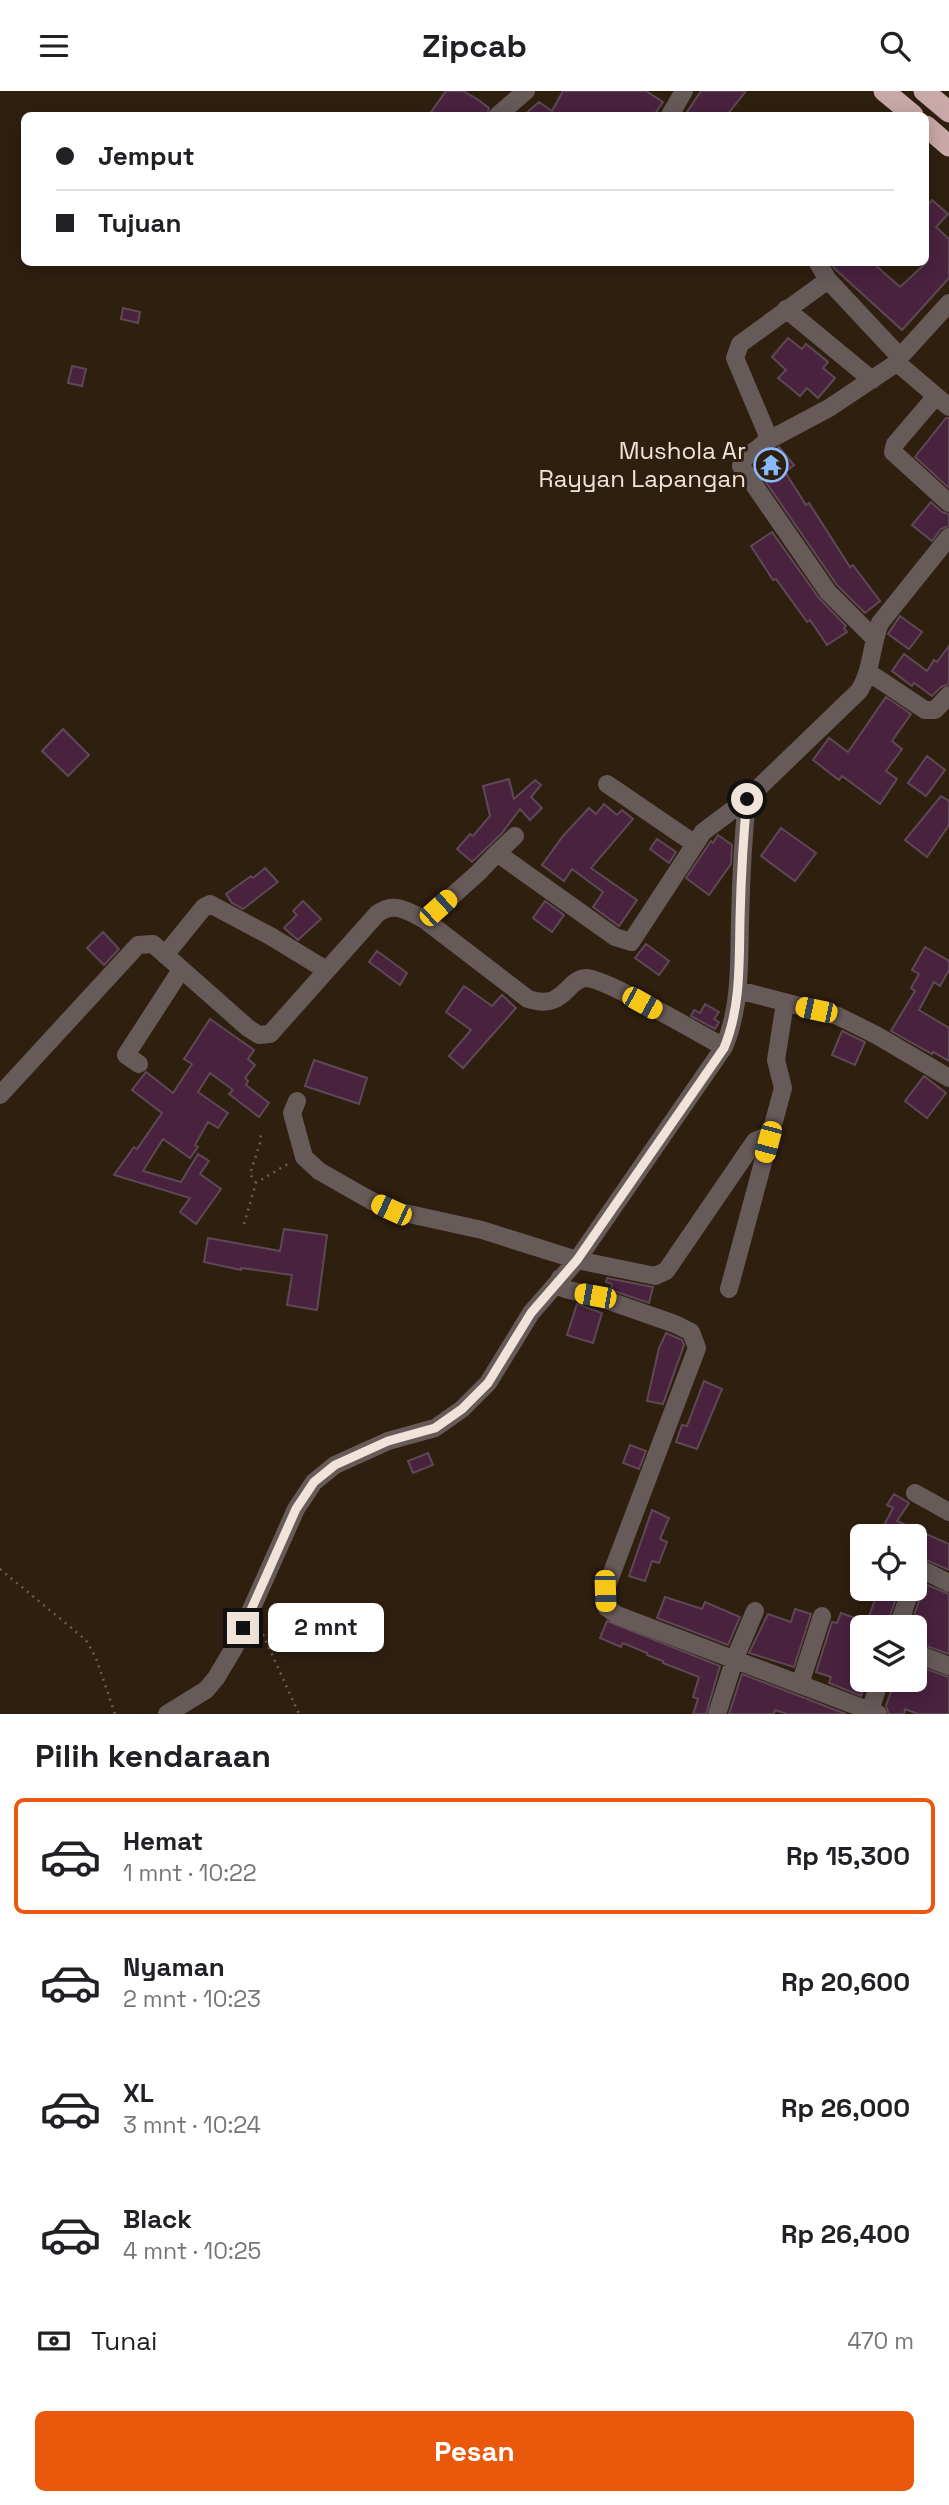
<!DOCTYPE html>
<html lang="id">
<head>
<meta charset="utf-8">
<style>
  :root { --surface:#fff; --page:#f6f6f6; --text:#202124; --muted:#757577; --line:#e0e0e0; --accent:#ea580c }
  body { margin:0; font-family:"Space Grotesk",sans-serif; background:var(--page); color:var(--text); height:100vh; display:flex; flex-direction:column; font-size:26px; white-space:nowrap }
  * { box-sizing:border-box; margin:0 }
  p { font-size:23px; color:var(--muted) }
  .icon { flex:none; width:38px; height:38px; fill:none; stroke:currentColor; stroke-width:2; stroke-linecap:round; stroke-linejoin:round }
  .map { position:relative; height:1623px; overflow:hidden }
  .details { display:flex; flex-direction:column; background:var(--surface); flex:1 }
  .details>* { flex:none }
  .hud { position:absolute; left:21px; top:21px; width:908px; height:154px; border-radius:10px; box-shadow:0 4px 18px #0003; display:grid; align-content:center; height:154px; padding:0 35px; background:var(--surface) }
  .controls { position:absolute; left:850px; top:1433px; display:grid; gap:14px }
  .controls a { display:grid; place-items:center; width:77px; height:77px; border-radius:10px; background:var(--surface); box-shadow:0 4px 18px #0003; font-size:35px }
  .end { position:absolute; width:32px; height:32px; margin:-16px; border:9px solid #f0e4da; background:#111; box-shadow:0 0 0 4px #111 }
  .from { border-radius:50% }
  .bubble { position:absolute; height:49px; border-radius:10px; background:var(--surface); box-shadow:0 4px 18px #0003; font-size:23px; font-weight:700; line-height:49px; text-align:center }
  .car { position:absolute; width:21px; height:42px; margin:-21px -10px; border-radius:9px; box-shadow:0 0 5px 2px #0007; background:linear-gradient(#f5c518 24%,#345 0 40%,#f5c518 0 76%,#345 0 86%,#f5c518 0) }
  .hud b { display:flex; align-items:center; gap:24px; height:66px; font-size:26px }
  .hud b+b { border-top:2px solid var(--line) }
  .hud i { width:18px; height:18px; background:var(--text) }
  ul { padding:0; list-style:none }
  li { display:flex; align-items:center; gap:21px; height:116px; margin:0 14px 10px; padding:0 21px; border:4px solid transparent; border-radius:10px }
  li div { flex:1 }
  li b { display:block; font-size:26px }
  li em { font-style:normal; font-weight:700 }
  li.selected { border-color:var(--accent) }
  li>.icon { width:63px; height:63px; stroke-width:1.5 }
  h2 { padding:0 35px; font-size:32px; line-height:84px }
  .pay { display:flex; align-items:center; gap:18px; height:77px; padding:0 35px; font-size:26px }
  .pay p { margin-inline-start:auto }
  .primary-button { display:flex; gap:14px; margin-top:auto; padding:14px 35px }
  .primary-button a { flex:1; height:80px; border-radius:10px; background:var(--accent); color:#fff; font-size:28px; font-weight:700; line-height:80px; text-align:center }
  header { display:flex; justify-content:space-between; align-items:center; height:91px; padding:0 35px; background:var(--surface); font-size:32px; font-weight:700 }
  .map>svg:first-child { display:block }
  .building { fill:#49223e; stroke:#5e4856; stroke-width:2 }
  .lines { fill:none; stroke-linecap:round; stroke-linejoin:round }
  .path { stroke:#6d5e50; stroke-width:2.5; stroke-dasharray:2 5; stroke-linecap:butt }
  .minor { stroke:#675b5a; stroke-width:18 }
  .highway { stroke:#c8a9a7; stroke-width:21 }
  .route { stroke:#f0e4da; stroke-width:9 }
  .labels { text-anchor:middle; stroke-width:6; stroke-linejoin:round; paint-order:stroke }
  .poi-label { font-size:24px; fill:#f0e4da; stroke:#2f1f0f; text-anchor:end }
</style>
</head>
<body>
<header><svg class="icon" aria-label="menu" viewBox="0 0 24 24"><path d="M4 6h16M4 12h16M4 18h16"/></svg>Zipcab<svg class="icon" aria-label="search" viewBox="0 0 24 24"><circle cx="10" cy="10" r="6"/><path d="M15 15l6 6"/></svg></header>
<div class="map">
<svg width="949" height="1623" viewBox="0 0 949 1623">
  <rect width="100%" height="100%" fill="#2f1f0f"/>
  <path class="building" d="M446 0H463L477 8 489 17 487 24H429Z
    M563 0H646L663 11 654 24H524L539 11 552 20Z
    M701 0H746L727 24H685Z
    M932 109 948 123 936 136 949 148V187L902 239 835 178 831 172H873L900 196 926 172V116Z
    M123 217 140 221 138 232 121 228Z
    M788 247 802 258 806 253 828 271 823 277 835 287 818 307 807 297 800 305 778 287 786 279 772 266Z
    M72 275 86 278 82 295 68 292Z
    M946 327H949V397L915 366Z
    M779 356 794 374 785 381 806 414 809 412 850 476 853 474 880 510 865 522 837 494 754 374Z
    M931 411 942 421 949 423V435L941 438 932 450 912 434Z
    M772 441 819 507 846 535 844 537 847 541 827 554 810 529 807 531 776 488 773 489 751 455Z
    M900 525 922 541 909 558 888 543Z
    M949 555V593L941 596 932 605 914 592 912 595 892 580 904 563 927 580 934 569 937 571Z
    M886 606 911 623 892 650 902 658 886 680 897 688 880 713 842 685 839 689 813 669 829 647 848 661Z
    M63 638 89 664 68 685 42 660Z
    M927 665 945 679 926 705 908 692Z
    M509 688 514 708 535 689 541 694 531 706 542 717 530 729 520 718 502 742 472 771 457 758 470 743 473 745 490 725 483 695Z
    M941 705 949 710V734L927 766 905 749Z
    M604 713 617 724 622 719 633 728 591 777 637 809 619 835 593 816 603 801 572 778 564 790 542 774 563 745 589 717 596 723Z
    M781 737 816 762 795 790 761 765Z
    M718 744 732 754 731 773 709 804 686 787 711 750 713 752Z
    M657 748 676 761 669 772 650 758Z
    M265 777 278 791 243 818 232 812 226 803 251 785 253 787Z
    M303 810 321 828 298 849 284 837 297 824 293 820Z
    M545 810 564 824 552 841 533 827Z
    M103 841 119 858 104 874 87 857Z
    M646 853 669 870 659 884 635 867Z
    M925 856 949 870V879L940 895 934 891 919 919 949 937V970L933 961 932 963 891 940 915 900 911 897 919 883 912 879Z
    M377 860 407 882 400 894 369 871Z
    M464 895 492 915 502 904 516 917 463 977 449 965 471 939 446 921Z
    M705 913 719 921 714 928 719 931 715 938 691 925 694 919 700 922Z
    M210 928 254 959 248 968 255 974 245 987 248 990 246 994 269 1012 259 1026 229 1003 233 999 210 982 198 1001 228 1022 218 1037 208 1031 195 1054 198 1056 190 1067 163 1048 151 1067 143 1080 181 1091 198 1063 209 1070 200 1083 221 1098 196 1133 180 1121 190 1107 114 1084 134 1056 137 1058 162 1022 132 999 146 981 173 1002 192 973 184 968Z
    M842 940 865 951 855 974 832 964Z
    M314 969 367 987 359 1013 305 995Z
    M924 985 946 1002 927 1027 905 1010Z
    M284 1138 327 1144 317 1219 287 1214 292 1184 241 1177V1179L204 1171 208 1147 280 1160Z
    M607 1187 653 1196 649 1212 611 1199 612 1193 606 1191Z
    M577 1213 602 1222 593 1252 567 1244Z
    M666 1242 682 1249 684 1254 663 1313 647 1310 659 1257Z
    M704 1290 722 1298 697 1358 676 1351 682 1334 687 1335Z
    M630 1354 646 1360 639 1378 623 1372Z
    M428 1362 433 1374 413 1382 408 1370Z
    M894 1403 909 1412 897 1430 949 1453V1479L915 1464V1446H883L885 1441 881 1440 893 1417 887 1414Z
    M652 1419 669 1427 660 1448 667 1451 659 1472 652 1470 645 1490 629 1485Z
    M925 1493 949 1503V1563L915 1551V1536H910Z
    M879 1498 898 1502 886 1536H865Z
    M665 1506 702 1518 705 1511 740 1526 728 1554 657 1527Z
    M795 1518 811 1523 794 1576 749 1562 768 1523 791 1531Z
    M841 1522 863 1530V1589H867L861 1605 829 1592 831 1586 816 1581 832 1531 837 1532Z
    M607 1530 720 1575 706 1623H693L698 1608 693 1606 699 1586 663 1572V1570L647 1564V1562L623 1552 621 1556 600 1547Z
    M915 1574 949 1586V1623H918L905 1618 904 1623H889L886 1615 895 1589H915Z
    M742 1583 846 1623H787L775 1619 774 1623H729Z"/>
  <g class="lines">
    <path class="path" d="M256 1092 250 1083 260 1052 261 1040
      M244 1133 256 1092 291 1071
      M0 1478 86 1549 96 1567 115 1623
      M260 1537 299 1623"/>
    <path class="minor" d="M498 24 526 0
      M670 24 684 0
      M818 172 828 189 900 266 898 271 902 276 949 316
      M828 189 740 253 735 267 768 345C764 360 744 360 741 375L828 501 874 547
      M786 218 872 289
      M900 266 949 212
      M936 305 895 353 893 361 949 412
      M767 350 829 317 898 271
      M868 581 925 619H935L949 604
      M607 693 695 753
      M497 762 515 745
      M165 864 204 816 210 813 272 846 326 879
      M738 899 838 925 878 945 949 987
      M724 956C701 944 606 887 586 887 566 888 565 920 528 908L425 829 478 782 497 762 615 846 631 851 703 741 747 708
      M139 973 126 964 181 879
      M0 1004 138 854 153 853 248 937 259 944 270 943 377 823C394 810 408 820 425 829
      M297 1010 292 1022 304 1066 319 1080 370 1109 391 1119 482 1139 577 1169 655 1185 666 1180 755 1050 762 1047 768 1051
      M560 1187 565 1198 595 1205 675 1233 691 1241 697 1257 605 1500 606 1516 617 1524 878 1623
      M729 1198 783 997 776 969 785 912
      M915 1402 949 1421
      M915 1475 949 1492
      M898 1536 911 1498
      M915 1562 949 1575
      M800 1593 822 1525
      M870 1620 880 1589
      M167 1623 206 1599 216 1587 234 1557 296 1418 314 1391 335 1374 388 1350 435 1337 462 1318 488 1292 531 1222 577 1169 724 956C741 916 739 871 740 828 741 788 743 748 747 708L859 600C872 580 871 554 880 532L949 446
      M717 1623 735 1567 755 1520"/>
    <path class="highway" d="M884 0 913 24
      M924 0 949 21
      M926 35 949 55"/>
  </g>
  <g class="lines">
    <path class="route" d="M243 1537 296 1418 314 1391 335 1374 388 1350 435 1337 462 1318 488 1292 531 1222 577 1169 724 957C741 916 739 872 740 828 741 788 743 748 747 708"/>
  </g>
  <defs>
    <symbol id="temple-ring" viewBox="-11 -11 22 22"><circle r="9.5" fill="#2f1f0f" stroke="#89bafc" stroke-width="1.5"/><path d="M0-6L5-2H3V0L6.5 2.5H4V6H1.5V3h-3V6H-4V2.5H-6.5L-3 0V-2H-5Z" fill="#89bafc"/></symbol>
  </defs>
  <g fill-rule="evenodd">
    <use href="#temple-ring" x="752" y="355" width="38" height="38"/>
  </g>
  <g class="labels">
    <g class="poi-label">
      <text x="746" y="368">Mushola Ar<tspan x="746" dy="28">Rayyan Lapangan</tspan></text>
    </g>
  </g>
</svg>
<div class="controls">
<a><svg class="icon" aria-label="locate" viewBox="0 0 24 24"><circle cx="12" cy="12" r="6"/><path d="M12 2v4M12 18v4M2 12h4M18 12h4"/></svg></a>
<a><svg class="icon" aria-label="layers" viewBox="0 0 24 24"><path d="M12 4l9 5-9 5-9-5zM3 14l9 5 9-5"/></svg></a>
</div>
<i class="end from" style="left:747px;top:708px"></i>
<i class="end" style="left:243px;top:1537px"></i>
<div class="bubble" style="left:268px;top:1512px;width:116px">2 mnt</div>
<i class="car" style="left:438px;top:817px;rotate:48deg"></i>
<i class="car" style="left:642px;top:912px;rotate:119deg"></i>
<i class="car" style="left:816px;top:919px;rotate:282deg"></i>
<i class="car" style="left:768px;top:1051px;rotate:195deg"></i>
<i class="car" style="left:391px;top:1119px;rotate:295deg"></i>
<i class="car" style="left:595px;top:1205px;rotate:280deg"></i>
<i class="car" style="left:605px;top:1500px;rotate:178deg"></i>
<div class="hud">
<b><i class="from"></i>Jemput</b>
<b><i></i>Tujuan</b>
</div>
</div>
<section class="details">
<h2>Pilih kendaraan</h2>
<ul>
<li class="selected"><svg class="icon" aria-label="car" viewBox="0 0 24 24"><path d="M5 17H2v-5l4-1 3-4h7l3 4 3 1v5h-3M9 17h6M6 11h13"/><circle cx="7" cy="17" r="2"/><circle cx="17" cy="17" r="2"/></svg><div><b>Hemat</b><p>1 mnt · 10:22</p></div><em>Rp 15,300</em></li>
<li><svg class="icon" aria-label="car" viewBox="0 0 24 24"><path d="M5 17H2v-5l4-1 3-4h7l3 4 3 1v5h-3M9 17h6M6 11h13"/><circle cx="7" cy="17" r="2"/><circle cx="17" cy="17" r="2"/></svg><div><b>Nyaman</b><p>2 mnt · 10:23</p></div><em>Rp 20,600</em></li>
<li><svg class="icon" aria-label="car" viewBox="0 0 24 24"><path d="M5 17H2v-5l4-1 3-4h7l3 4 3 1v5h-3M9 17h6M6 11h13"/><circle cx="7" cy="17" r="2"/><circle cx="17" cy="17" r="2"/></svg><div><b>XL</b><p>3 mnt · 10:24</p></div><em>Rp 26,000</em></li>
<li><svg class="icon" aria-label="car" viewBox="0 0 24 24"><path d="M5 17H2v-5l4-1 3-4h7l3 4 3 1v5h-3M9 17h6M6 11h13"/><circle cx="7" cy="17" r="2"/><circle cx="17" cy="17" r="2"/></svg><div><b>Black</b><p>4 mnt · 10:25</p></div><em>Rp 26,400</em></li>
</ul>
<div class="pay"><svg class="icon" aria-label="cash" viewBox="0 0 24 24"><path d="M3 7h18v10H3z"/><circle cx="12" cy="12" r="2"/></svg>Tunai<p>470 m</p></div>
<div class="primary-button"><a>Pesan</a></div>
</section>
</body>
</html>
